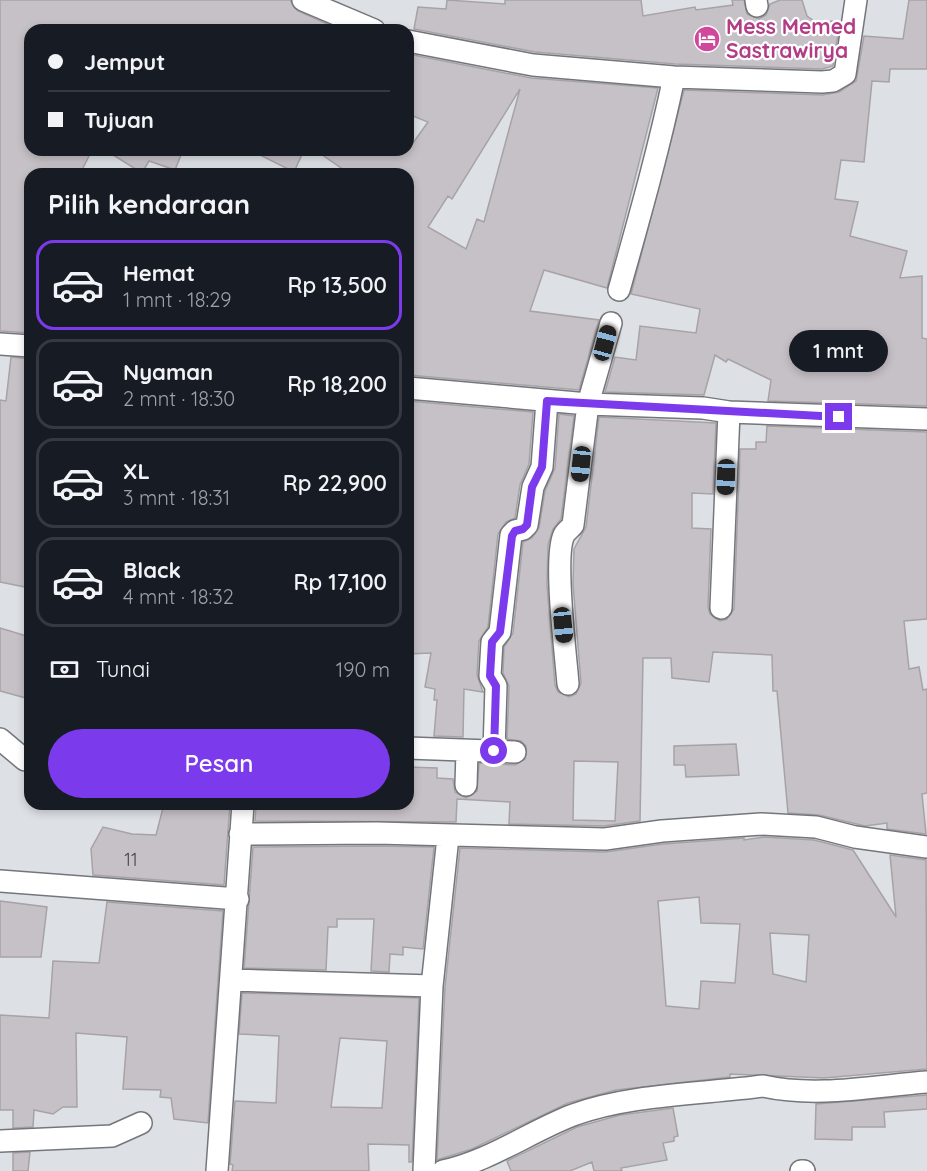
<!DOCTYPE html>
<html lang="id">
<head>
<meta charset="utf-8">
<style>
  :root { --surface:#171b24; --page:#20242c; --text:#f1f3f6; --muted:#9ea1a6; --line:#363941; --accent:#7c3aed }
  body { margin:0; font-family:Quicksand,sans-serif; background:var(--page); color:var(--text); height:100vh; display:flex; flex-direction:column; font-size:22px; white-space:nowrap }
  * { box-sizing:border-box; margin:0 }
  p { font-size:20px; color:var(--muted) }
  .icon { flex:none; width:33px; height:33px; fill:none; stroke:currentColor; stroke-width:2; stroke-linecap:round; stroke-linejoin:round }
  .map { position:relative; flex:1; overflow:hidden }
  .side { position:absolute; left:24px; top:168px; width:390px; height:642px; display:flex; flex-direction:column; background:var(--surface); border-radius:18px; box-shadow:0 3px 9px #0003 }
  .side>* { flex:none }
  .banner { position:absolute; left:24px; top:24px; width:390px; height:132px; border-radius:18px; box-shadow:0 3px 9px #0003; display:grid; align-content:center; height:132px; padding:0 24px; background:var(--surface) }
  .end { position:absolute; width:27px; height:27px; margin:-14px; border:8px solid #7c3aed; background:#fff; box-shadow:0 0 0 3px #fff }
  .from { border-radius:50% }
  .bubble { position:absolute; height:42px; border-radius:21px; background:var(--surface); box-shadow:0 3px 9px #0003; font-size:20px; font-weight:600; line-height:42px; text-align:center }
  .car { position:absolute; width:18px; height:36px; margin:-18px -9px; border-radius:8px; box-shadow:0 0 4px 2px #0007; background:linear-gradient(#222 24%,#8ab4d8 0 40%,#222 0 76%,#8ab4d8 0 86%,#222 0) }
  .banner b { display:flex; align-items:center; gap:21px; height:57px; font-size:22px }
  .banner b+b { border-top:2px solid var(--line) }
  .banner i { width:15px; height:15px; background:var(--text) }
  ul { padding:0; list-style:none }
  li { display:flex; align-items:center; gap:18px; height:90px; margin:0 12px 9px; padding:0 12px; border:3px solid var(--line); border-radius:18px }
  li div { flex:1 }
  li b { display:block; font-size:22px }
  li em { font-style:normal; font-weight:600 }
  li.selected { border-color:var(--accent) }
  li>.icon { width:54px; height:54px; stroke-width:1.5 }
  h2 { padding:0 24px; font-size:27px; line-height:72px }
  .pay { display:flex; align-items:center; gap:15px; height:66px; padding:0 24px; font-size:22px }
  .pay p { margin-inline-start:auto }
  .button { display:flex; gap:12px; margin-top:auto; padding:12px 24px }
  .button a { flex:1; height:69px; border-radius:36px; background:var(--accent); color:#fff; font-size:24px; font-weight:600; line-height:69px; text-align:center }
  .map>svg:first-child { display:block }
  .building { fill:#c6c1c6; stroke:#a7a2a6; stroke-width:1.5; fill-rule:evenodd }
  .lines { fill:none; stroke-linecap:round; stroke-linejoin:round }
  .street-casing { stroke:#73767b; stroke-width:24 }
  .street { stroke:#fff; stroke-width:21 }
  .route { stroke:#7c3aed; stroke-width:8 }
  .labels { text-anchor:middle; stroke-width:4.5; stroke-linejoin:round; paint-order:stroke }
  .number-label { font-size:18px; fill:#4a494c }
  .hotel-label { font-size:21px; font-weight:bold; fill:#b23c85; stroke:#fff; text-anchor:start }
</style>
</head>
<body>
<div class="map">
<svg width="927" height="1171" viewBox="0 0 927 1171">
  <rect width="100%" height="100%" fill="#dde1e6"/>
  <path class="building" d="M0 0H290L298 11 341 30H30V150H92L80 174H30V333L0 331Z
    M447 0 505 4V0H641L643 16 695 7 696 10 733 5 732 0H744L747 14 759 19 766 15 770 4 780 0H802L807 16 820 25 832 21 838 34 833 66 822 69 675 64 535 52 414 29 418 7 446 9Z
    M909 0H927V69H890L889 82 872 81 864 162 841 160 835 199 858 202 850 236 907 251 900 278 922 276V338L927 339V406L768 401 771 380 728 359 726 362 715 355 704 395 605 392 615 357 636 360 640 326 696 333 700 309 631 294 684 90 822 95 839 92 856 81 864 36 903 39Z
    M408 54 531 78 658 88 607 288 544 270 530 311 599 320 579 390 408 375V174H350L315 150H408L428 122 408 114ZM520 89 484 222 477 219 466 249 428 227 448 196 452 199Z
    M105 150H183L175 170 149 161 142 173Z
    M250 150H304L294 172Z
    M11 357 30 359V588L0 582V400L6 401Z
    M408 401 533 412 529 464 520 485 515 518 506 522 498 534 488 627 479 641 477 675 483 692 464 689 463 737 434 736 437 700H434L435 689 425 687 431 653 408 654Z
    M559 414 574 416 561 519 553 529 548 545 547 585 555 685 558 692 569 697 576 694 581 683 573 584 574 549 586 527 599 417 716 423 713 494 692 493V528L711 529 708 607 710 614 720 621 727 619 734 609 740 449H756V442H766L767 426 927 432V619L904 621 909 669 919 667 923 690 927 689V793L922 794 926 834 887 829V823L865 826 819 815 788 813 777 691H773L772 655 713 652 709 682 672 678 671 658H643L640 821 604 826 509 824 510 802 457 799 456 822 255 821 256 806 408 804V767L437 768V778L453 779 455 792 466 798 477 791 479 763 515 765 525 759 526 746 521 741 507 739 509 686 503 673 504 647 513 633 523 542 532 538 539 528 545 491 555 468ZM574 761 618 762 615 821 573 820Z
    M0 628 30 637V685L26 698 0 691Z
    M736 744 739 775 686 777 685 765H674V746Z
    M164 804H230L224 885 93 875 91 849 103 827 132 834 156 835Z
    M764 837 814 840 853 850 896 917 890 855 926 860 927 1069 824 1078 730 1074V1077L616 1090 568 1103 472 1149 437 1160 445 987 460 848 605 852 663 844 744 838V840ZM699 897 701 923 740 924 735 983 701 981 699 1009 666 1006 658 901ZM770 933 809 935 806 982 773 974Z
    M377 846 434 847 423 949 403 947V955L390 954 389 972 371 971 374 919H337V927H328L326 970 244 968 253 847Z
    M0 901 47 907 41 957H0Z
    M107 902 223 911 208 1123 174 1119 171 1098 160 1097 161 1090 123 1089 127 1037 76 1033 77 1107H63L53 1114 34 1110 33 1127 13 1128V1110H0V1015L49 1018 53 961 99 963Z
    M242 993 419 998 412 1162H409V1145L368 1144 369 1171H232L233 1165 230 1164 235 1101 276 1103 279 1036 239 1034ZM340 1038 387 1041 382 1108 331 1107Z
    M927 1095V1109L884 1112 885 1127H852V1140L815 1139 816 1104Z
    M673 1108 678 1136 674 1137V1141L663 1143 667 1160 621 1168 622 1171H594L592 1162 570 1171H511L507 1161 577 1127 620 1115Z
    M30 1152 28 1171H13V1153Z"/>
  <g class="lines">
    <defs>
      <path id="street" d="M303 0 374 30
        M756 0 757 6
        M408 41 533 65 674 77 822 82 833 81 845 74 856 0
        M619 290C639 219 659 149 674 77
        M0 344 30 346
        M408 388 588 404 703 408 729 412 927 419
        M721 608 729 412
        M568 684C566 656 553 557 564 535 565 532 571 528 573 525L588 404 611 323
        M0 739 25 760
        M408 748 515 752
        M494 751 496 686 490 676 492 642 500 632 511 535 515 531 523 529 527 525 533 487 542 467 547 401
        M466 785 467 751
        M240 834 377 833 605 839 662 831 761 824 816 827 855 837 927 847
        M0 881 238 899
        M232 980 432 986
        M0 1141 112 1136 141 1123
        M217 1171 243 804
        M424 1171 432 986 448 837
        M443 1171C490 1161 529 1132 573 1115 629 1094 704 1094 763 1086 816 1098 874 1086 927 1082
        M801 1171H804"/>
    </defs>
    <use href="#street" class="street-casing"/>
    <use href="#street" class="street"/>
  </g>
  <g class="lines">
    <path class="route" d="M494 751 496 686 490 676 492 642 500 632 512 536 515 531 523 529 527 525 532 487 542 467 547 401 839 417"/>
  </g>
  <defs>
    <symbol id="hotel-disc" viewBox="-11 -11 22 22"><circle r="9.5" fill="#d1479c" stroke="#fff"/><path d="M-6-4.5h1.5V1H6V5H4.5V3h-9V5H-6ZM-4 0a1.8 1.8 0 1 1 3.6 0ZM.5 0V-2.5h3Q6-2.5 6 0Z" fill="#fff"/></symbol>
  </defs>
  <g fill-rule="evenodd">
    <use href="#hotel-disc" x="692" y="24" width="30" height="30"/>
  </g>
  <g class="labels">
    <g class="number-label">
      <text x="131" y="866">11</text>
    </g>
    <g class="hotel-label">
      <text x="726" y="34">Mess Memed<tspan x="726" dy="24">Sastrawirya</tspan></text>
    </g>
  </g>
</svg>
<i class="end from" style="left:494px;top:751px"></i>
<i class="end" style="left:839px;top:417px"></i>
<div class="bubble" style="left:789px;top:330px;width:99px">1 mnt</div>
<i class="car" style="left:605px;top:343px;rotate:15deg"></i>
<i class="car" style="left:581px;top:464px;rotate:186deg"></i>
<i class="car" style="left:726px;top:477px;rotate:182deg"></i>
<i class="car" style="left:563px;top:625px;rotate:174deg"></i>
<div class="banner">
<b><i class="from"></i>Jemput</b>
<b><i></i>Tujuan</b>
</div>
<section class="side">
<h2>Pilih kendaraan</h2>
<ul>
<li class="selected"><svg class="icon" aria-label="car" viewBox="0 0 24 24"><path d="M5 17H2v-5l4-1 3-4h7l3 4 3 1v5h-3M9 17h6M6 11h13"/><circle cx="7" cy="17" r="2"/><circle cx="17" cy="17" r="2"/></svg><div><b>Hemat</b><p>1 mnt · 18:29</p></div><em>Rp 13,500</em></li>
<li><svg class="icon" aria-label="car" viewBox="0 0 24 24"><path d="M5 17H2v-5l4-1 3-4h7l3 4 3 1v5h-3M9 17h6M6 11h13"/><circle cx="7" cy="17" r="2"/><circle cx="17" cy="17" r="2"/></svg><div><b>Nyaman</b><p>2 mnt · 18:30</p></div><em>Rp 18,200</em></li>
<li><svg class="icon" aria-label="car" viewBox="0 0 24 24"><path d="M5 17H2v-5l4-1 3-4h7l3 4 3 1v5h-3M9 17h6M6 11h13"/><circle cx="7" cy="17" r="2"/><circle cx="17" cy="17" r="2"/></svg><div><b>XL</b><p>3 mnt · 18:31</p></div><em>Rp 22,900</em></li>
<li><svg class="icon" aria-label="car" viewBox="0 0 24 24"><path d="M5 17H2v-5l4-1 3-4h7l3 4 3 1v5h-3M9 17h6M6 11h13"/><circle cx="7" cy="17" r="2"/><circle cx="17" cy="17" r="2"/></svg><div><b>Black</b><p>4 mnt · 18:32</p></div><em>Rp 17,100</em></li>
</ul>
<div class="pay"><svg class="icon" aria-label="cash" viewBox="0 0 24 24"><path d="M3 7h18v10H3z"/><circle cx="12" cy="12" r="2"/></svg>Tunai<p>190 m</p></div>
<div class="button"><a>Pesan</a></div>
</section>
</div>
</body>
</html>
